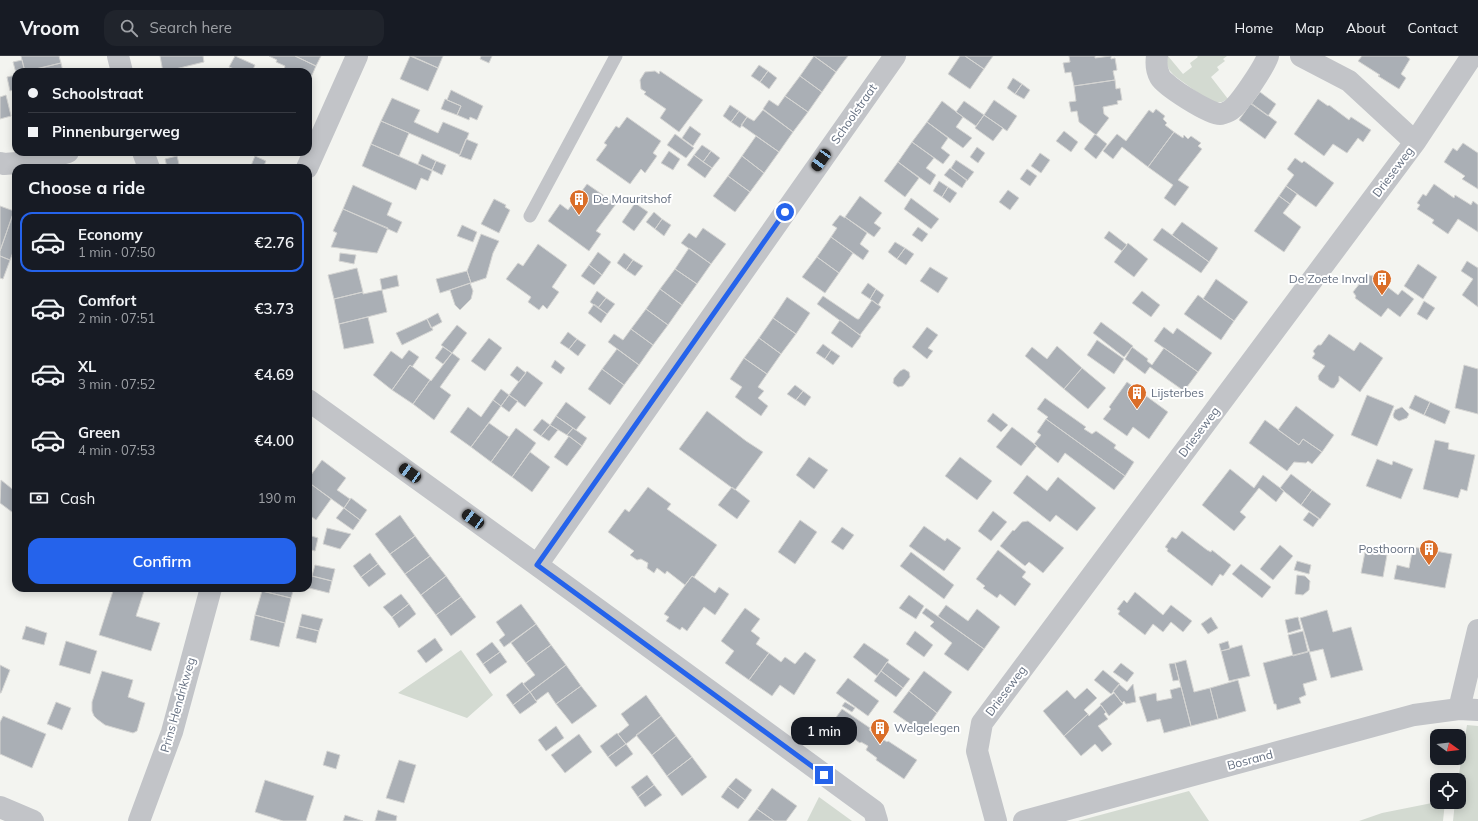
<!DOCTYPE html>
<html lang="en">
<head>
<meta charset="utf-8">
<style>
  :root { --surface:#171b24; --page:#20242c; --text:#f1f3f6; --muted:#9ea1a6; --line:#363941; --accent:#2563eb }
  body { margin:0; font-family:Mulish,sans-serif; background:var(--page); color:var(--text); height:100vh; display:flex; flex-direction:column; font-size:15px; white-space:nowrap }
  * { box-sizing:border-box; margin:0 }
  p { font-size:13px; color:var(--muted) }
  .icon { flex:none; width:22px; height:22px; fill:none; stroke:currentColor; stroke-width:2; stroke-linecap:round; stroke-linejoin:round }
  .map { position:relative; flex:1; overflow:hidden }
  .panel { position:absolute; left:12px; top:108px; width:300px; height:428px; display:flex; flex-direction:column; background:var(--surface); border-radius:12px; box-shadow:0 2px 10px #0003 }
  .panel>* { flex:none }
  .guide { position:absolute; left:12px; top:12px; width:300px; height:88px; border-radius:12px; box-shadow:0 2px 10px #0003; display:grid; align-content:center; height:88px; padding:0 16px; background:var(--surface) }
  .needle { width:26px; rotate:105deg }
  .controls { position:absolute; left:1430px; top:673px; display:grid; gap:8px }
  .controls a { display:grid; place-items:center; width:36px; height:36px; border-radius:8px; background:var(--surface); box-shadow:0 2px 10px #0003; font-size:20px }
  .end { position:absolute; width:18px; height:18px; margin:-9px; border:5px solid #2563eb; background:#fff; box-shadow:0 0 0 2px #fff }
  .from { border-radius:50% }
  .bubble { position:absolute; height:28px; border-radius:12px; background:var(--surface); box-shadow:0 2px 10px #0003; font-size:13px; font-weight:600; line-height:28px; text-align:center }
  .car { position:absolute; width:12px; height:24px; margin:-12px -6px; border-radius:5px; box-shadow:0 0 3px 1px #0007; background:linear-gradient(#222 24%,#8ab4d8 0 40%,#222 0 76%,#8ab4d8 0 86%,#222 0) }
  .guide b { display:flex; align-items:center; gap:14px; height:38px; font-size:15px }
  .guide b+b { border-top:1px solid var(--line) }
  .guide i { width:10px; height:10px; background:var(--text) }
  ul { padding:0; list-style:none }
  li { display:flex; align-items:center; gap:12px; height:60px; margin:0 8px 6px; padding:0 8px; border:2px solid transparent; border-radius:12px }
  li div { flex:1 }
  li b { display:block; font-size:15px }
  li em { font-style:normal; font-weight:600 }
  li.active { border-color:var(--accent) }
  li>.icon { width:36px; height:36px; stroke-width:1.5 }
  h2 { padding:0 16px; font-size:18px; line-height:48px }
  .pay { display:flex; align-items:center; gap:10px; height:44px; padding:0 16px; font-size:15px }
  .pay p { margin-inline-start:auto }
  .action { display:flex; gap:8px; margin-top:auto; padding:8px 16px }
  .action a { flex:1; height:46px; border-radius:12px; background:var(--accent); color:#fff; font-size:16px; font-weight:600; line-height:46px; text-align:center }
  header { display:flex; align-items:center; gap:24px; box-sizing:border-box; height:56px; padding:0 20px; background:var(--surface); border-bottom:1px solid var(--line) }
  header strong { font-size:19px }
  nav { display:flex; gap:22px; margin-inline-start:auto; font-size:14px }
  .search { width:280px; height:36px; background:var(--page); display:flex; align-items:center; gap:10px; box-sizing:border-box; padding:0 14px; border-radius:12px; color:var(--muted); font-size:15px }
  .map>svg:first-child { display:block }
  .green { fill:#d3dad1 }
  .building { fill:#aaafb5; stroke:#d5d5d3 }
  .lines { fill:none; stroke-linecap:round; stroke-linejoin:round }
  .service { stroke:#c2c4c8; stroke-width:13 }
  .minor { stroke:#c2c4c8; stroke-width:22 }
  .route { stroke:#2563eb; stroke-width:5 }
  .labels { text-anchor:middle; stroke-width:4; stroke-linejoin:round; paint-order:stroke }
  .street-label { font-size:12px; fill:#646f80; stroke:#fff }
  .poi-label { font-size:12px; fill:#646f80; stroke:#fff; text-anchor:start }
</style>
</head>
<body>
<header>
<strong>Vroom</strong>
<div class="search"><svg class="icon" aria-label="search" viewBox="0 0 24 24"><circle cx="10" cy="10" r="6"/><path d="M15 15l6 6"/></svg>Search here</div>
<nav><a>Home</a><a>Map</a><a>About</a><a>Contact</a></nav>
</header>
<div class="map">
<svg width="1478" height="765" viewBox="0 0 1478 765">
  <rect width="100%" height="100%" fill="#f3f4f0"/>
  <path class="green" d="M1168 0 1183 18 1192 11 1190 7 1198 1 1197 0H1227L1223 3 1225 5 1217 11 1219 14 1211 21 1228 43 1222 46 1212 47 1176 21C1169 15 1165 9 1168 0Z
    M461 594 493 639 467 662 398 637Z
    M1467 669 1478 670V765H1453L1455 746H1459L1458 724Z
    M1189 735 1209 765H1078Z
    M819 741 852 765H807Z
    M1437 746H1445L1443 765H1359L1382 757Z"/>
  <path class="building" d="M21 0H59L61 7 25 16Z
    M160 0H203L204 6 163 16Z
    M235 0 255 9 252 16H242L229 11Z
    M269 0H295L316 10 308 28V16H283L285 10 276 6 277 4Z
    M295 0H321L316 10Z
    M410 0 438 12 428 35 400 23Z
    M412 0H443L438 12Z
    M481 0H492L489 7 480 3Z
    M814 0 836 16 822 36 800 20Z
    M814 0H848L836 16Z
    M960 0H965L984 13 970 33 948 18Z
    M965 0H993L984 13Z
    M1069 0H1095V2L1111 0V3L1115 2 1117 14 1113 15 1115 24 1074 30 1071 16 1065 17 1063 7 1070 6Z
    M1362 0H1406L1410 3 1401 18 1406 22 1399 33 1378 20 1380 19 1358 5Z
    M22 4 25 16H16V17L13 6Z
    M61 7 63 16H24L31 14Z
    M759 9 768 15 760 26 751 20Z
    M655 15 659 18 660 15 703 44 679 76 660 62 666 53 644 38 646 36 641 33 640 24 645 16Z
    M768 15 777 22 769 33 760 26Z
    M16 19V33L10 35 7 21Z
    M800 20 822 36 808 56 785 40Z
    M1013 22 1022 28 1015 38 1007 32Z
    M1115 24 1116 33 1120 32 1122 44 1117 45 1118 48 1103 51 1104 58 1109 62 1096 79 1079 66 1077 55 1071 56 1069 46 1076 45 1074 30Z
    M1022 28 1030 34 1024 43 1015 38Z
    M451 34 483 50 477 64 470 61 469 64 457 59 461 50 447 44Z
    M1260 36 1276 48 1268 60 1251 48Z
    M6 39 11 60 0 63V41Z
    M785 40 808 56 793 76 763 53 769 44 778 50Z
    M392 42 420 54 414 66 438 77 443 66 469 77 460 99 381 65Z
    M445 43 461 50 457 59 441 53Z
    M1318 43 1328 50 1329 49 1349 64 1351 61 1371 74 1363 86 1358 82 1347 97 1333 88 1324 100 1294 78Z
    M994 44 1017 60 1007 75 984 59Z
    M942 45 963 61 956 71 972 82 963 92 927 66Z
    M964 45 984 59 976 70 956 56Z
    M1251 47 1277 66 1265 83 1239 64Z
    M730 49 739 55 731 66 723 60Z
    M1156 53 1165 60 1163 63 1167 67 1165 69 1174 76 1148 111 1122 91 1113 103 1103 95 1117 78 1126 85 1149 54 1153 57Z
    M763 54 793 76 779 96 741 69 747 61 754 65Z
    M739 55 747 61 740 72 731 66Z
    M984 59 1003 72 993 85 975 72Z
    M627 61 661 85 653 97 657 100 645 117 641 113 630 128 596 104 607 89 604 87 616 70 619 72Z
    M381 65 409 77 399 100 371 88Z
    M927 66 948 82 941 92 950 99 943 108 912 86Z
    M690 70 701 78 693 90 682 82Z
    M1064 75 1078 86 1071 96 1056 85Z
    M1174 76 1183 82 1184 79 1188 83 1191 80 1201 87 1198 90 1202 93 1178 124 1189 131 1175 150 1164 142 1173 129 1148 111Z
    M675 78 694 92 686 102 667 89Z
    M1095 78 1107 88 1096 103 1084 93Z
    M756 80 779 96 764 117 742 100Z
    M466 83 478 88 471 104 459 100Z
    M912 86 934 102 926 112 936 119 930 129 898 106Z
    M1463 87 1478 97V133L1462 123 1465 120 1444 106 1453 92 1457 95Z
    M371 88 432 115 428 125 421 122 416 134 362 110Z
    M702 89 711 95 703 106 694 99Z
    M977 91 985 97 978 107 970 101Z
    M669 95 680 103 673 114 661 107Z
    M711 95 720 102 712 112 703 106Z
    M1040 97 1050 104 1041 117 1031 110Z
    M422 98 436 105 432 114 418 108Z
    M694 99 712 112 705 122 687 109Z
    M177 100 179 108 167 111 165 103Z
    M255 100 266 105 263 112H250Z
    M742 100 764 117 750 136 728 120Z
    M1295 102 1302 107 1304 105 1334 127 1316 151 1286 130 1294 119 1287 113Z
    M956 104 974 116 967 125 951 112Z
    M436 105 446 109 442 119 432 114Z
    M898 106 919 122 905 141 884 125Z
    M950 112 967 124 962 132 944 119Z
    M1027 113 1037 120 1030 130 1020 123Z
    M728 120 750 136 735 156 713 140Z
    M939 125 948 131 942 141 933 135Z
    M587 128 616 148 596 175 601 178 589 195 548 165 560 148 568 154Z
    M1434 128 1454 142 1455 139 1471 149 1473 145 1478 149V176L1458 163 1448 178 1432 167 1434 164 1417 153 1420 149 1417 147 1423 138 1426 140Z
    M353 129 392 147 387 159 402 166 397 177 343 153Z
    M1286 130 1297 138 1290 148 1279 140Z
    M948 131 957 137 950 147 942 141Z
    M1008 134 1019 142 1010 154 999 146Z
    M860 140 882 157 874 167 881 172 874 181 845 161Z
    M1279 140 1290 148 1283 157 1301 171 1284 196 1254 175Z
    M911 142 939 163 931 173 904 153Z
    M494 143 506 149 505 151 510 154 499 177 481 168Z
    M635 147 648 156 634 175 622 166Z
    M0 150 14 155 0 195Z
    M343 153 388 172 377 197 331 191 337 177 333 175Z
    M14 155H16V188L10 204 0 200V195Z
    M654 156 662 163 655 173 646 166Z
    M840 159 845 162V161L867 177 860 188 869 195 863 204 831 181 837 172 832 169Z
    M662 163 671 169 664 180 655 173Z
    M1182 166 1218 192 1209 206 1172 179Z
    M462 169 477 176 473 186 457 180Z
    M918 171 928 178 922 186 912 179Z
    M703 172 726 188 711 208 681 187 689 177 696 182Z
    M1162 172 1209 206 1201 217 1153 184Z
    M1109 175 1127 189 1122 195 1104 182Z
    M481 178 499 185 493 197 486 222 471 227 467 215Z
    M831 181 853 197 839 217 817 201Z
    M895 186 905 192 897 203 888 196Z
    M1128 187 1148 203 1134 221 1114 206Z
    M538 188 567 209 552 231 559 236 547 253 543 249 539 254 528 246 531 241 506 223 518 207 523 210Z
    M689 192 711 208 697 228 675 213Z
    M905 192 914 198 906 209 897 203Z
    M598 196 611 206 602 219 589 209Z
    M340 197 356 199 354 208 339 205Z
    M624 197 633 204 626 214 617 207Z
    M0 200 10 204 3 223 0 222Z
    M817 201 839 217 825 237 802 221Z
    M633 204 643 210 635 220 626 214Z
    M1467 205 1478 212V251L1462 239 1473 223 1461 215Z
    M1418 208 1437 221 1423 243 1404 230Z
    M589 209 602 219 594 229 581 220Z
    M930 211 948 222 938 237 920 225Z
    M357 212 363 236 334 243 328 219Z
    M675 213 697 228 682 249 660 233Z
    M467 215 471 227 440 237 436 223Z
    M1367 218 1372 220V219L1398 239 1402 234 1414 243 1400 261 1388 252 1381 261 1355 242 1356 240 1353 236Z
    M397 219 399 230 382 234 380 223Z
    M1216 223 1248 246 1234 265 1203 243Z
    M470 227 473 235 471 243 460 254 455 249 450 234Z
    M868 227 876 233 870 243 861 237Z
    M660 233 682 249 668 269 646 253Z
    M876 233 884 239 878 249 870 243Z
    M382 234 387 256 339 268 334 243 363 236V238Z
    M597 235 606 242 598 252 590 246Z
    M1142 235 1160 249 1151 261 1132 247Z
    M1198 239 1234 265 1221 284 1184 258Z
    M823 240 857 263H859L872 244 881 251 860 279 817 248Z
    M787 241 810 257 796 278 773 262Z
    M606 242 615 248 607 258 598 252Z
    M1424 245 1435 252 1427 264 1417 258Z
    M594 248 607 258 601 267 588 257Z
    M646 253 668 269 653 289 631 273Z
    M438 257 442 266 431 272 427 263Z
    M368 261 374 287 344 293 339 268Z
    M773 262 796 278 781 298 759 282Z
    M427 263 433 274 402 289 396 277Z
    M840 264 861 280 852 292 831 277Z
    M1101 266 1133 290 1124 301 1093 277Z
    M457 269 467 277 452 297 441 289Z
    M927 271 938 279 928 292 933 295 927 303 912 291Z
    M1164 271 1173 278 1177 272 1212 297 1198 316 1154 285Z
    M631 273 653 289 639 309 608 286 614 278 623 284Z
    M568 276 577 283 569 293 560 287Z
    M1329 278 1354 295 1360 286 1383 302 1360 336 1339 320V325L1334 332H1331L1319 324 1318 320 1325 310 1312 302 1315 298 1313 295 1318 289H1321Z
    M489 282 502 292 485 315 471 305Z
    M759 282 781 298 767 318 744 302Z
    M577 283 586 289 578 300 569 293Z
    M1097 284 1124 303 1114 318 1087 299Z
    M823 288 831 294 825 303 816 297Z
    M1057 290 1082 312 1064 333 1025 300 1032 291 1047 303Z
    M443 291 452 297 443 308 435 302Z
    M1132 291 1148 303 1147 305 1152 309 1164 292 1198 316 1184 335 1150 311 1145 318 1125 303Z
    M617 293 639 309 624 329 602 313Z
    M409 294 419 301 412 311 410 309 392 334 373 319 391 295 402 303Z
    M831 294 840 300 833 309 825 303Z
    M452 297 460 303 440 331 451 339 434 364 413 348 430 324 431 325Z
    M744 302 767 318 758 331 764 335 758 342 768 350 761 360 735 341 742 331 730 323Z
    M555 304 565 312 561 318 551 311Z
    M410 309 430 324 413 348 392 334Z
    M1464 309 1478 313V358L1455 352Z
    M517 310 526 317 519 326 510 319Z
    M1082 312 1106 332 1088 353 1064 333Z
    M602 313 624 329 610 349 588 333Z
    M904 313 909 316 910 321 903 330 898 331 893 327 894 322 900 315Z
    M527 315 543 327 525 351 509 339Z
    M1127 326 1168 356 1149 383 1133 371 1127 380 1103 363 1111 353 1109 351Z
    M795 329 803 335 796 344 787 338Z
    M501 333 509 339 501 350 493 344Z
    M803 335 811 341 805 350 796 344Z
    M509 339 518 345 509 356 501 350Z
    M1367 339 1394 350 1377 390 1351 379Z
    M1415 339 1430 346 1424 359 1409 352Z
    M1045 342 1086 371 1084 373 1092 378 1096 375 1116 389 1114 392 1134 406 1125 420 1046 363 1048 361 1037 353Z
    M493 344 501 350 471 391 450 376 468 351 481 361Z
    M566 346 586 361 576 374 556 360Z
    M1430 346 1450 355 1445 368 1424 359Z
    M1296 350 1334 379 1322 396 1303 383 1299 389 1278 374Z
    M1402 351 1409 358 1407 362 1399 365 1394 362 1393 359 1395 354Z
    M707 355 746 385 763 396 735 434 679 393Z
    M993 357 1008 369 1001 376 987 365Z
    M556 360 573 372 567 379 550 369Z
    M542 363 550 369 541 380 533 374Z
    M1046 363 1125 420 1114 434 1065 397 1058 407 1034 388 1041 379 1037 376Z
    M1265 364 1299 389 1303 383 1322 396 1312 408 1308 405 1306 407 1294 406 1287 415 1249 387Z
    M489 367 509 381 491 406 471 391Z
    M550 369 558 374 549 385 541 380Z
    M1012 371 1037 390 1021 410 996 391Z
    M516 372 536 387 512 421 491 406Z
    M573 372 587 382 582 390 567 379Z
    M569 380 582 390 567 410 554 401Z
    M1435 384 1449 387 1448 393 1475 399 1467 435 1461 433 1458 442 1423 433Z
    M530 396 550 411 532 436 512 421Z
    M809 401 828 414 814 433 796 419Z
    M960 401 992 425 977 444 945 420Z
    M1377 403 1392 409 1393 405 1413 413 1401 443 1366 430Z
    M322 404 346 422 337 434 350 443 344 452 308 426V423Z
    M1230 413 1254 432 1263 419 1284 435 1276 446 1259 432 1240 456 1246 461 1234 475 1202 449Z
    M1291 418 1312 434 1301 449 1280 432Z
    M1027 419 1047 435 1058 421 1096 452 1077 475 1056 459 1050 466 1013 437Z
    M1 424 16 436V459L0 447Z
    M308 426 331 443 316 464 308 458Z
    M648 431 671 448 667 453 717 489 694 521 692 520 685 529 667 515 665 518 657 512 654 517 647 512 648 507 641 503 637 504 630 499 634 495 608 476 625 453 629 456Z
    M732 431 750 445 737 463 718 449Z
    M1312 434 1331 448 1320 463 1301 449Z
    M351 442 367 454 360 464 344 452Z
    M344 452 360 464 353 474 336 462Z
    M993 455 1007 466 991 485 978 475Z
    M1309 456 1319 463 1313 471 1303 464Z
    M400 459 415 480 390 498 375 478Z
    M800 464 817 476 795 508 778 496Z
    M1028 465 1064 492 1043 517 1029 506 1025 510 1000 490 1013 474 1014 475 1022 466Z
    M924 470 945 485 947 482 961 492 944 515 909 490Z
    M842 471 854 479 843 494 831 486Z
    M327 472 351 478 340 493 323 488Z
    M1182 475 1207 494 1211 496 1212 494 1231 509 1223 520 1220 518 1212 530 1167 495 1168 493 1165 491 1172 481 1176 483Z
    M308 479 318 482 315 495 308 493Z
    M415 480 430 500 405 518 390 498Z
    M1280 489 1293 500 1273 524 1260 513Z
    M1413 491 1452 498 1445 532 1394 523 1397 509 1409 512Z
    M998 494 1026 516 1022 521 1031 528 1015 550 1000 538 997 542 983 532 985 530 976 523Z
    M911 496 954 529 944 543 900 510Z
    M1365 496 1387 499 1383 521 1361 517Z
    M370 497 378 508 361 521 353 510Z
    M430 500 446 520 421 539 405 518Z
    M1297 505 1311 509 1309 518 1294 514Z
    M378 508 386 518 369 531 361 521Z
    M1241 508 1271 531 1262 542 1232 518Z
    M315 509 335 513 332 525 312 520Z
    M1297 519 1305 520 1310 525 1309 534 1303 539 1295 538Z
    M312 520 332 525 329 537 309 532Z
    M446 520 461 541 436 559 421 539Z
    M692 520 715 537 719 531 729 538 715 559 704 551 687 575 682 571 680 574 666 565 669 561 664 558Z
    M114 532H145L136 560 160 567 151 595 99 579Z
    M262 532H294L291 542 262 535Z
    M262 535 291 542 285 567 255 559Z
    M1135 536 1163 559 1171 549 1192 565 1183 576 1171 566 1163 576 1153 568 1145 579 1118 558 1120 555 1117 553 1124 544 1127 547Z
    M401 538 409 548 392 561 383 551Z
    M909 539 924 550 916 563 899 552Z
    M461 541 476 561 451 580 436 559Z
    M409 548 416 558 399 572 392 561Z
    M521 548 536 568 504 591 499 584 505 579 496 566Z
    M946 549 968 565 977 553 1000 571 984 593 938 560Z
    M745 552 760 563 751 575 760 582 756 588 769 597 749 624 725 607 734 595 721 585Z
    M926 552 984 593 968 615 944 598 952 587 930 570 934 566 922 557Z
    M1327 554 1333 576 1351 571 1363 614 1331 622 1323 593 1310 596 1300 562Z
    M302 558 323 563 319 575 299 570Z
    M255 559 285 567 279 591 250 584Z
    M1211 561 1218 572 1208 578 1201 568Z
    M1298 561 1301 573 1288 577 1285 564Z
    M536 568 551 589 526 607 511 587Z
    M26 570 47 577 44 589 22 583Z
    M299 570 319 575 316 587 296 582Z
    M915 575 933 589 924 601 906 588Z
    M1303 575 1308 596 1293 600 1288 579Z
    M435 582 443 594 426 607 417 595Z
    M66 585 97 595 90 618 59 609Z
    M1228 585 1230 593 1221 595 1219 588Z
    M492 586 500 596 483 608 476 598Z
    M864 587 889 604 877 620 853 601Z
    M551 589 566 609 530 636 523 628 535 619 526 607Z
    M1242 589 1250 620 1229 625 1221 595Z
    M1309 595 1317 624 1303 628 1306 639 1299 642 1301 647 1277 654 1276 648H1274L1263 607Z
    M500 596 507 606 490 618 483 608Z
    M805 596 816 604 794 639 780 629 772 640 749 624 769 597 781 606 785 601 795 608Z
    M1186 604 1194 636 1210 632 1218 663 1191 670 1175 607Z
    M887 606 910 623 903 632 881 615Z
    M1121 607 1134 617 1127 626 1113 616Z
    M1175 607 1179 624 1173 625 1169 608Z
    M0 609 10 614 1 637H0Z
    M566 609 581 630 556 648 548 636 536 645 530 636Z
    M1103 614 1120 628 1111 638 1094 624Z
    M102 615 133 624 128 641 145 647 137 675 133 677 105 669 97 663 94 660 92 655V646Z
    M881 615 903 632 896 641 874 625Z
    M924 615 952 636 937 657 909 635Z
    M848 622 879 645 868 660 836 637Z
    M1238 624 1246 655 1218 663 1210 632Z
    M522 626 530 636 513 649 506 639Z
    M1119 628 1127 635 1133 628 1136 646 1126 648 1124 645 1122 647 1113 635Z
    M581 630 597 650 572 668 556 648Z
    M1181 631 1191 670 1164 677 1160 663 1147 666 1139 641 1156 637 1157 645 1172 642 1170 634Z
    M1087 632 1097 642 1084 654 1088 658 1064 680 1043 655 1067 634 1075 643Z
    M909 635 937 657 923 677 893 656Z
    M530 636 537 646 520 658 513 649Z
    M1114 637 1123 648 1109 660 1100 648Z
    M646 639 661 660 626 688 618 678 629 669 621 658Z
    M56 646 71 652 62 674 47 668Z
    M845 646 855 652 852 656 842 650Z
    M1101 649 1106 656 1104 658 1108 663 1098 670 1112 688 1102 696 1095 688 1081 700 1064 680 1088 658 1089 660Z
    M842 653 870 672 869 674 887 686 888 685 917 704 904 723 876 704 877 702 866 694 868 690 861 686 860 687 832 667Z
    M3 660 46 678 32 712 0 698V666Z
    M661 660 676 680 652 699 636 679Z
    M556 670 564 682 546 695 538 684Z
    M617 677 626 688 608 701 600 690Z
    M579 678 592 696 565 717 551 699Z
    M676 680 692 701 667 720 652 699Z
    M626 688 633 698 616 711 608 701Z
    M327 695 340 699 336 713 323 709Z
    M692 701 707 721 682 740 667 720Z
    M399 704 416 709 404 747 386 742Z
    M647 719 654 729 638 741 631 731Z
    M736 722 752 734 745 744 728 731Z
    M265 724 314 740 306 765H283L255 756Z
    M654 729 662 739 645 751 638 741Z
    M728 731 745 744 738 753 721 741Z
    M772 732 797 750 786 765H774L757 753Z
    M757 753 774 765H748Z
    M378 754 397 760 396 765H375Z
    M345 759 363 765H343Z"/>
  <g class="lines">
    <path class="service" d="M530 160 616 0"/>
    <path class="minor" d="M118 0 122 16
      M1157 0C1156 7 1156 14 1160 21 1165 30 1209 58 1220 58 1222 58 1227 56 1229 55 1239 50 1264 11 1268 0
      M1301 0 1349 25 1415 86
      M143 96 149 112
      M0 107 4 108 30 106 68 96
      M307 112 357 0
      M308 344 537 509 874 755 877 765
      M537 509 895 0
      M1459 653 1478 574
      M0 751 33 765
      M139 765 172 676 211 532
      M996 765 977 695 982 667 1415 86 1472 0
      M1024 765 1414 659 1459 653 1478 654"/>
  </g>
  <g class="lines">
    <path class="route" d="M785 156 537 509 824 719"/>
  </g>
  <defs>
    <symbol id="building-pin" viewBox="-11 -11 22 30"><path d="M0 17L-7.5 6A9.5 9.5 0 1 1 7.5 6Z" fill="#da6e29" stroke="#fff"/><path d="M-4-6H4V6H1V3H-1V6H-4ZM-2.5-4.3h1.7v1.8h-1.7ZM.8-4.3h1.7v1.8H.8ZM-2.5-1h1.7V.8h-1.7ZM.8-1h1.7V.8H.8Z" fill="#fff"/></symbol>
  </defs>
  <g fill-rule="evenodd">
    <use href="#building-pin" x="568" y="132" width="22" height="30"/>
    <use href="#building-pin" x="1371" y="212" width="22" height="30"/>
    <use href="#building-pin" x="1126" y="326" width="22" height="30"/>
    <use href="#building-pin" x="1418" y="482" width="22" height="30"/>
    <use href="#building-pin" x="869" y="661" width="22" height="30"/>
  </g>
  <g class="labels">
    <g class="street-label">
      <text transform="translate(854 58) rotate(-55)" y="4">Schoolstraat</text>
      <text transform="translate(1393 116) rotate(-53)" y="4">Drieseweg</text>
      <text transform="translate(1199 376) rotate(-53)" y="4">Drieseweg</text>
      <text transform="translate(1006 635) rotate(-53)" y="4">Drieseweg</text>
      <text transform="translate(178 649) rotate(-74)" y="4">Prins Hendrikweg</text>
      <text transform="translate(1250 704) rotate(-15)" y="4">Bosrand</text>
    </g>
    <g class="poi-label">
      <text x="593" y="147">De Mauritshof</text>
      <text x="1368" y="227" text-anchor="end">De Zoete Inval</text>
      <text x="1151" y="341">Lijsterbes</text>
      <text x="1415" y="497" text-anchor="end">Posthoorn</text>
      <text x="894" y="676">Welgelegen</text>
    </g>
  </g>
</svg>
<div class="controls">
<a><svg class="needle" viewBox="-14 -14 28 28"><path d="M0-13l5 13h-10z" fill="#e53935"/><path d="M0 13l5-13h-10z" fill="#9ea1a6"/></svg></a>
<a><svg class="icon" aria-label="locate" viewBox="0 0 24 24"><circle cx="12" cy="12" r="6"/><path d="M12 2v4M12 18v4M2 12h4M18 12h4"/></svg></a>
</div>
<i class="end from" style="left:785px;top:156px"></i>
<i class="end" style="left:824px;top:719px"></i>
<div class="bubble" style="left:791px;top:661px;width:66px">1 min</div>
<i class="car" style="left:821px;top:104px;rotate:215deg"></i>
<i class="car" style="left:410px;top:417px;rotate:306deg"></i>
<i class="car" style="left:473px;top:463px;rotate:306deg"></i>
<div class="guide">
<b><i class="from"></i>Schoolstraat</b>
<b><i></i>Pinnenburgerweg</b>
</div>
<section class="panel">
<h2>Choose a ride</h2>
<ul>
<li class="active"><svg class="icon" aria-label="car" viewBox="0 0 24 24"><path d="M5 17H2v-5l4-1 3-4h7l3 4 3 1v5h-3M9 17h6M6 11h13"/><circle cx="7" cy="17" r="2"/><circle cx="17" cy="17" r="2"/></svg><div><b>Economy</b><p>1 min · 07:50</p></div><em>€2.76</em></li>
<li><svg class="icon" aria-label="car" viewBox="0 0 24 24"><path d="M5 17H2v-5l4-1 3-4h7l3 4 3 1v5h-3M9 17h6M6 11h13"/><circle cx="7" cy="17" r="2"/><circle cx="17" cy="17" r="2"/></svg><div><b>Comfort</b><p>2 min · 07:51</p></div><em>€3.73</em></li>
<li><svg class="icon" aria-label="car" viewBox="0 0 24 24"><path d="M5 17H2v-5l4-1 3-4h7l3 4 3 1v5h-3M9 17h6M6 11h13"/><circle cx="7" cy="17" r="2"/><circle cx="17" cy="17" r="2"/></svg><div><b>XL</b><p>3 min · 07:52</p></div><em>€4.69</em></li>
<li><svg class="icon" aria-label="car" viewBox="0 0 24 24"><path d="M5 17H2v-5l4-1 3-4h7l3 4 3 1v5h-3M9 17h6M6 11h13"/><circle cx="7" cy="17" r="2"/><circle cx="17" cy="17" r="2"/></svg><div><b>Green</b><p>4 min · 07:53</p></div><em>€4.00</em></li>
</ul>
<div class="pay"><svg class="icon" aria-label="cash" viewBox="0 0 24 24"><path d="M3 7h18v10H3z"/><circle cx="12" cy="12" r="2"/></svg>Cash<p>190 m</p></div>
<div class="action"><a>Confirm</a></div>
</section>
</div>
</body>
</html>
